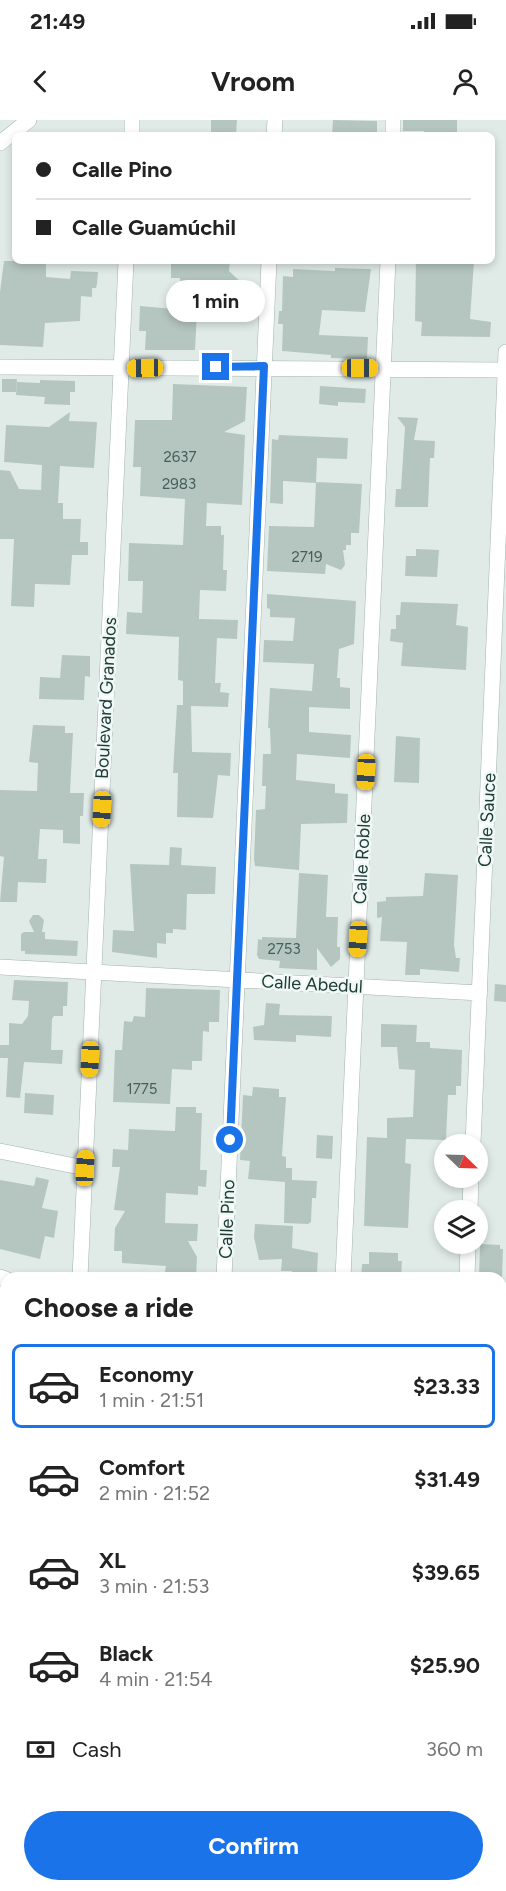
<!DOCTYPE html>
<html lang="en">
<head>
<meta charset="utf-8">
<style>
  :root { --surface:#fff; --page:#f6f6f6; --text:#222; --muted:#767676; --line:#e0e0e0; --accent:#1a73e8 }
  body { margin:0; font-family:Figtree,sans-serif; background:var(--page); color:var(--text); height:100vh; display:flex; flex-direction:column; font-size:22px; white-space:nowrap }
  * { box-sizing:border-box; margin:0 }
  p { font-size:20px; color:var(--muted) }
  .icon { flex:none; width:33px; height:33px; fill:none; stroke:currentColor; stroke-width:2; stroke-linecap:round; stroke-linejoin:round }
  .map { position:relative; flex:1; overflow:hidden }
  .side { position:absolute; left:0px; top:1152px; width:507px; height:620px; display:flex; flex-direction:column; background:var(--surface); border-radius:18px 18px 0 0; box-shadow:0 3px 9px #0003 }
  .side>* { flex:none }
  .guide { position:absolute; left:12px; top:12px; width:483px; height:132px; border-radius:9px; box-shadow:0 3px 9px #0003; display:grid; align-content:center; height:132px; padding:0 24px; background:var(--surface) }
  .needle { width:39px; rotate:113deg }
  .buttons { position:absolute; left:434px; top:1014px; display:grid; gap:12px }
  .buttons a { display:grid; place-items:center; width:54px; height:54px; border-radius:50%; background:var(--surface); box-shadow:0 3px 9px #0003; font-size:30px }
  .end { position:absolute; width:27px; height:27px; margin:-14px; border:8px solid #1a73e8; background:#fff; box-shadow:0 0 0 3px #fff }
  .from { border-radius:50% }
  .bubble { position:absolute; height:42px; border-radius:21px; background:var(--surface); box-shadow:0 3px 9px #0003; font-size:20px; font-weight:700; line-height:42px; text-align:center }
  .car { position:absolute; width:18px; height:36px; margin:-18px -9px; border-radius:8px; box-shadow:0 0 4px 2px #0007; background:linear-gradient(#f5c518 24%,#345 0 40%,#f5c518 0 76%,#345 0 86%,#f5c518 0) }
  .guide b { display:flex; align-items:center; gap:21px; height:57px; font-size:22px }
  .guide b+b { border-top:2px solid var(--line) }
  .guide i { width:15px; height:15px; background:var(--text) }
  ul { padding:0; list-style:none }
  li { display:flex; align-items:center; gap:18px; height:84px; margin:0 12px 9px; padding:0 12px; border:3px solid transparent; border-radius:9px }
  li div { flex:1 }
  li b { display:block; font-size:22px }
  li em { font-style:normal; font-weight:700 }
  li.current { border-color:var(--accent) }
  li>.icon { width:54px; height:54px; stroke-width:1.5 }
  h2 { padding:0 24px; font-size:27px; line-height:72px }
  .pay { display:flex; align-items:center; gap:15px; height:66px; padding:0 24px; font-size:22px }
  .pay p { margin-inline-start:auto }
  .cta { display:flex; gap:12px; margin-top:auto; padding:12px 24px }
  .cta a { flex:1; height:69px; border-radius:36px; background:var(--accent); color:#fff; font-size:24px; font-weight:700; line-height:69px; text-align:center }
  .status { display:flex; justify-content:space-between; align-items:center; height:42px; padding:0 30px; background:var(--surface); direction:ltr }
  .status svg { height:16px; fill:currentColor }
  header { display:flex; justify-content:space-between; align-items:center; height:78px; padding:0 24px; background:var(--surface); font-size:27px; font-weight:700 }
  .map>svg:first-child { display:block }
  .building { fill:#b5c6c1 }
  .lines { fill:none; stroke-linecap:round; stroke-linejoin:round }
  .minor-casing { stroke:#a3b3af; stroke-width:16 }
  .minor { stroke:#fff; stroke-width:15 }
  .route { stroke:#1a73e8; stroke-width:8 }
  .labels { text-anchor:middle; stroke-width:5; stroke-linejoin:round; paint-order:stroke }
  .number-label { font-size:15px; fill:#455e5a }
  .street-label { font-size:18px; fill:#203c37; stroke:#f0f8f5 }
</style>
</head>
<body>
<div class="status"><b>21:49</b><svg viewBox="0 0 49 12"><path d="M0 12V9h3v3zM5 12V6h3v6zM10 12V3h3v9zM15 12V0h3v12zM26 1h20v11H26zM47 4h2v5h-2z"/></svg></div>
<header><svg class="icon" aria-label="back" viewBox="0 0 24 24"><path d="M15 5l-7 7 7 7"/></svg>Vroom<svg class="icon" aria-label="person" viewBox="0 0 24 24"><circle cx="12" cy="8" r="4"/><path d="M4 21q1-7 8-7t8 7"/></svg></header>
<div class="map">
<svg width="506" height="1771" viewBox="0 0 506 1771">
  <rect width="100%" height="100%" fill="#e0ebe7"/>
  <path class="building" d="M211 0H237L236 15H211Z
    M333 0 377 1V15H332Z
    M403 0H457V12H453V15H424V11H403Z
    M4 141H46V157L70 159 71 151 98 152 97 164 96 168H92V177L81 176 80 201 45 203 43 227 0 225V172Z
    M200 141H230L229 151 245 166 228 165 225 188 197 189 198 166 180 165V158H171V143L200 144Z
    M416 141H474L470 199 491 202 490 217 421 216 422 202 415 201Z
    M335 148 371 149 365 192 322 190 319 215 368 217 367 239 331 238V235L282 231 283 204H278L279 191H282L283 156 293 157V149L335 151Z
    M140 186 197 191 195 230H145L146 211H139Z
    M2 259H17L16 272H2Z
    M40 260 75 261V272H70V285L44 284 45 277 16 275 17 262 40 263Z
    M173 264 247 267 245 301 224 312 245 315 242 385 207 383 206 406H221V415H224L223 450H227L226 471 200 470 199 499 238 500 237 519 217 518 215 563H221L220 572 229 573 228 587 191 586 192 632 231 633 230 656 218 655 213 698 177 697 178 653H173L177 585H183V561L178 560 179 517 126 514 127 492 142 493 143 461H128L129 423 183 425 185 379 140 376 141 347H133L135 300H172Z
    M320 266 366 269 365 283 338 282V286L319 284Z
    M70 292 69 301 97 302 94 348 60 346 58 383H63V399H81L80 422H88V435H72L70 465 35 464 34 487 11 486 14 419H0V350L10 351 19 369 41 370 42 345 4 342 6 305 49 307Z
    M397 297 418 298 414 320 435 321 434 338H430L428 387H395L396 369H401L405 307Z
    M279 315 348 318 347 339 317 338 316 363 283 361V384L270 383 272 319 278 320Z
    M316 362 362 364 359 413H351V425H346V430H343L345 445 341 450 326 444 325 454 267 451 269 406 314 407Z
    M416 429 439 430 437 457 405 456 406 436H416Z
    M267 474 356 481 354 524 339 529 337 558H340V567L350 568V589L309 587V612L351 615 350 638 297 634 296 660 335 664V673L348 674 347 703 301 704 299 750 255 746 254 739 256 690 265 689 266 666H262L263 634H271L270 608H268L270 568 312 571 314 544 263 542 264 520 293 521 295 498 270 497V489L267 488Z
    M401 482 458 484 456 505 468 507 466 550 401 546 403 523 390 521 391 509H396V495H400Z
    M62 535 90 536V557L85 556 84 580 39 579 40 557 60 558Z
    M33 605 65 606V613H73L70 673H84L83 696H80V724L63 723V710L40 709 38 739H47L46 763 18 762 17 782H0L4 737 0 736V670L37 671 38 643 29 642Z
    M396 616 420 618 419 663 394 662Z
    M170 727 182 728 181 745 216 747 215 774H187L186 810 173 809V813H166V824L157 823V838L112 832 113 810 134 811 130 744 169 745Z
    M299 753 328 755 326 797H338L337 827H340V839L331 847 317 828V850L279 848 280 841 259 839 257 835 258 819 262 820V817L296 818Z
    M425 753 458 755 454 825 456 838H460L459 852 420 849V855H405L407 822 380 821 382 797 377 798V782L386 781V777L423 776Z
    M33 795H39L44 800 42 812H45V819L78 821 77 836 25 834V831H21V814L24 812H34L29 801Z
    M14 860 68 862 67 886H63V896H54L52 899 51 930H63L62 944 24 942 20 978 6 977 8 938H0V925H9V903L22 904 28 896 29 881 12 880Z
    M495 864 506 865V882L494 881Z
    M146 868 220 870 219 902H209V912L203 911 202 941H192V950L172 949 170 984 113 982 115 930H122L124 901 132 902 134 896 145 897Z
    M266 883 280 884 279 895 332 896 331 917 296 915V922L254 920 253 907 264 905Z
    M381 904 417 905 416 922H430V928L462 930 461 966H456V975H448L446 1020 406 1019 405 1043 411 1044 408 1108 364 1106 367 1017 387 1018V998L413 997 415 950 399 949 397 927H381Z
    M253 967 279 969V977H286L282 1036 286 1037V1048H292V1060L317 1061 316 1078H312L311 1102 308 1104 284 1103 285 1062 248 1059 250 1041 240 1040 243 975 252 976Z
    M25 973 54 975 53 995 24 993Z
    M176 987H196V993H202L200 1050H207L206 1067 198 1066V1075L166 1073 165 1103 198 1104 197 1121H188L197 1137 196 1158H164L166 1146 122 1143V1131H114L115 1108 125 1091 114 1090 120 1047H112L113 1029 128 1030 129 1009 175 1011Z
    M317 1015 333 1016 332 1039 316 1038Z
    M36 1057 49 1060 42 1088 58 1091 54 1118 45 1116 40 1139 0 1129V1060L34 1066Z
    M255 1104 293 1106 292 1128 318 1133 317 1153 312 1152V1158H291L292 1151H281L282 1139 259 1140 254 1117Z
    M480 1124 500 1125V1129H503L502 1158H479Z
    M369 1132 398 1133V1141H402L401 1158H361L362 1144H369Z"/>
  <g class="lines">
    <defs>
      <path id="minor" d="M132 15V0
        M274 15 275 0
        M393 15V0
        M0 23 29 0
        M0 247 505 250
        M0 847 480 873
        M473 1024 506 232
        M0 1031 85 1048
        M470 1090 471 1058
        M0 1157 6 1159
        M80 1158 126 141
        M224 1158 269 141
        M343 1158 388 141
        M467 1158 468 1124
        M0 1456 6 1457
        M501 1566 506 1567
        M0 1577 6 1578
        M0 1699 6 1700
        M51 1771V1766
        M198 1771V1766
        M317 1771V1766
        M439 1771V1766"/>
    </defs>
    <use href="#minor" class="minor-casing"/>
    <use href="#minor" class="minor"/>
  </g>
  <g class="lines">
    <path class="route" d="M216 247 264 246 230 1020"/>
  </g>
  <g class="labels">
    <g class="number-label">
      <text x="180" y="342">2637</text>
      <text x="179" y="369">2983</text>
      <text x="307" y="442">2719</text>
      <text x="284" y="834">2753</text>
      <text x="142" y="974">1775</text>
    </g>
    <g class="street-label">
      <text transform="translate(106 578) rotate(-87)" y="6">Boulevard Granados</text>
      <text transform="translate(487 700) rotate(-87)" y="6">Calle Sauce</text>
      <text transform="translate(362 739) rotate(-87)" y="6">Calle Roble</text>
      <text transform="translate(312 864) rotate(3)" y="6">Calle Abedul</text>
      <text transform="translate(227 1099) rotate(-88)" y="6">Calle Pino</text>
    </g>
  </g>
</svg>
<div class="buttons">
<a><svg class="needle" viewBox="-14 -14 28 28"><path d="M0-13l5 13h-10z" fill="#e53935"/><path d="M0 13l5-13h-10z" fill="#767676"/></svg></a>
<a><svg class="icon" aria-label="layers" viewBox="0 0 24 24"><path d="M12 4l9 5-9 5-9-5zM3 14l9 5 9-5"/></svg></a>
</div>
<i class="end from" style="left:230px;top:1020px"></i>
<i class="end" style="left:216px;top:247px"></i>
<div class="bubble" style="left:166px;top:160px;width:99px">1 min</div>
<i class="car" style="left:145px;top:248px;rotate:269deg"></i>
<i class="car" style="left:360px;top:248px;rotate:90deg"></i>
<i class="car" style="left:366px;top:652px;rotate:183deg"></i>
<i class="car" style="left:102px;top:689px;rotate:183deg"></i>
<i class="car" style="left:358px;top:819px;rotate:183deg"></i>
<i class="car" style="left:90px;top:939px;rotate:183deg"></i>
<i class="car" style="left:85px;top:1048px;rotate:3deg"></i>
<div class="guide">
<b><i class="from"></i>Calle Pino</b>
<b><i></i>Calle Guamúchil</b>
</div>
<section class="side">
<h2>Choose a ride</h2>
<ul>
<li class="current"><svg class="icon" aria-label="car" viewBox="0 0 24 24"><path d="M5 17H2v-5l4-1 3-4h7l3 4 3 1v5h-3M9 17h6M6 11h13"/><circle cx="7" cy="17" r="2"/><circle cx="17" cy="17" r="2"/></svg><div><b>Economy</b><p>1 min · 21:51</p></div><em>$23.33</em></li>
<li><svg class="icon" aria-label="car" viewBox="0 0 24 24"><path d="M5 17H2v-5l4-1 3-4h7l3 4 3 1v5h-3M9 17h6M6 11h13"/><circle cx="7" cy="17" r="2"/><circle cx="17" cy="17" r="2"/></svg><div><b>Comfort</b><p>2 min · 21:52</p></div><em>$31.49</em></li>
<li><svg class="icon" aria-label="car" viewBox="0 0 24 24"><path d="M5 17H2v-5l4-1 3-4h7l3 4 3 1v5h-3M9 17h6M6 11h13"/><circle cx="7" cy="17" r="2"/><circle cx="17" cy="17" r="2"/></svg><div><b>XL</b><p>3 min · 21:53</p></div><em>$39.65</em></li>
<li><svg class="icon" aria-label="car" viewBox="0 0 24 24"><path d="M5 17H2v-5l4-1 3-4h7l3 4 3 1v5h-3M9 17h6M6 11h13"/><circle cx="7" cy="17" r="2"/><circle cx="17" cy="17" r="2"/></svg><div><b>Black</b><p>4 min · 21:54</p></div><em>$25.90</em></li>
</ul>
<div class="pay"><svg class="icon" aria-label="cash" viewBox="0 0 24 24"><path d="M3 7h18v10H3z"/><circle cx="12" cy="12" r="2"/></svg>Cash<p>360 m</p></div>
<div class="cta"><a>Confirm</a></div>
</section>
</div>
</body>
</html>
